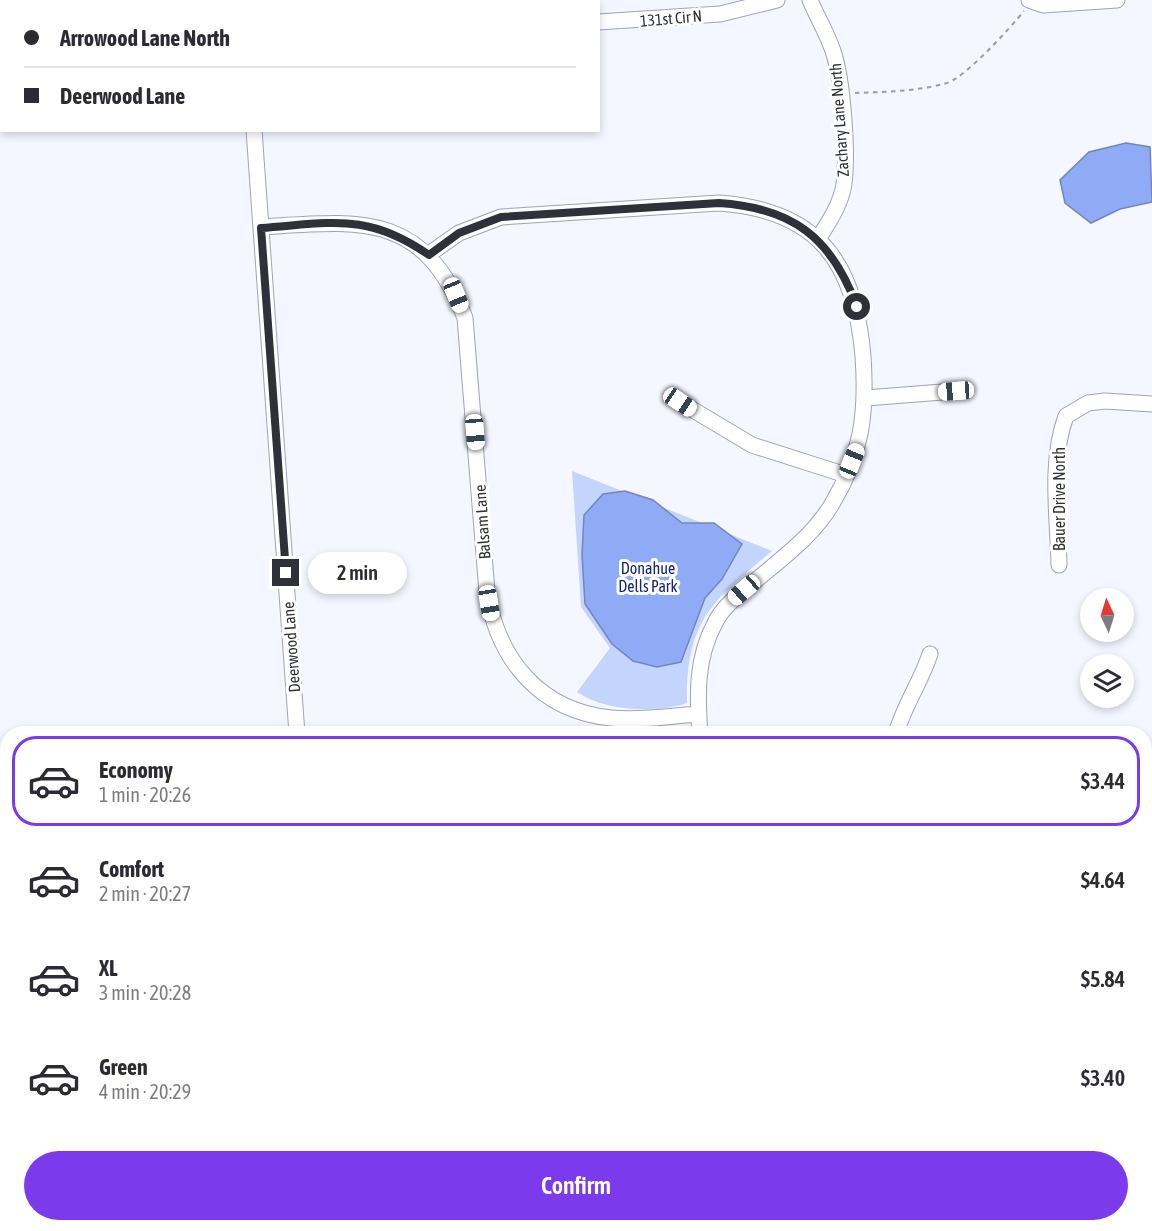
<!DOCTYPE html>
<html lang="en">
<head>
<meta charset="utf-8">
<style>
  :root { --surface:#fff; --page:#f2f2f3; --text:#2b2b33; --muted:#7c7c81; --line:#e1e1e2; --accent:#7c3aed }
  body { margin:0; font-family:"Asap Condensed",sans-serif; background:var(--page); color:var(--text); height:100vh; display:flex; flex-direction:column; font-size:22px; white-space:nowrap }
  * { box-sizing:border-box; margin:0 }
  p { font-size:20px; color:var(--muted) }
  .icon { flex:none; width:33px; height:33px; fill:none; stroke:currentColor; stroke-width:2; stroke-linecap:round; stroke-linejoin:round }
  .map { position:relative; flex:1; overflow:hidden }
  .drawer { position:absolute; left:0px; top:726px; width:1152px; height:506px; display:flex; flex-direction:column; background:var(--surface); border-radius:24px 24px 0 0; box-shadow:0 3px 9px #0003 }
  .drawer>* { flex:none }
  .banner { position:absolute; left:0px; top:0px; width:600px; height:132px; box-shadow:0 3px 9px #0003; display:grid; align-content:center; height:132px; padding:0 24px; background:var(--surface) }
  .needle { width:39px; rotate:356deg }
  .controls { position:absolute; left:1080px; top:588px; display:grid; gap:12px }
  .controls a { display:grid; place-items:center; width:54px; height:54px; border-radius:50%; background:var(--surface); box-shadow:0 3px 9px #0003; font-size:30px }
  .end { position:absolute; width:27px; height:27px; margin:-14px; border:8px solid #2e3139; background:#fff; box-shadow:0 0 0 3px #fff }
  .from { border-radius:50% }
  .bubble { position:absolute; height:42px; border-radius:21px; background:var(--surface); box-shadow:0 3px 9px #0003; font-size:20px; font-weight:600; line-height:42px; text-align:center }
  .car { position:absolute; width:18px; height:36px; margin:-18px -9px; border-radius:8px; box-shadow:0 0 4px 2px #0007; background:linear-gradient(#fff 24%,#345 0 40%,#fff 0 76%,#345 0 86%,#fff 0) }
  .banner b { display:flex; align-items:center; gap:21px; height:57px; font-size:22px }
  .banner b+b { border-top:2px solid var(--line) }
  .banner i { width:15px; height:15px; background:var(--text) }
  ul { padding:10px 0 0; list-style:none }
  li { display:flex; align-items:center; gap:18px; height:90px; margin:0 12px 9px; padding:0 12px; border:3px solid transparent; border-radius:24px }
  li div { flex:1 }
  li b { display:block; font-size:22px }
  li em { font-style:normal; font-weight:600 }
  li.active { border-color:var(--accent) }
  li>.icon { width:54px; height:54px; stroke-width:1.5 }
  .cta { display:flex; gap:12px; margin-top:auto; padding:12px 24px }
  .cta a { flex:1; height:69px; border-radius:36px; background:var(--accent); color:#fff; font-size:24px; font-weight:600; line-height:69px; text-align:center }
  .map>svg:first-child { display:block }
  .green { fill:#c3d4fd }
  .forest { fill:#a2b9f5 }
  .water { fill:#90abf6; stroke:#7386bd; stroke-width:1.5 }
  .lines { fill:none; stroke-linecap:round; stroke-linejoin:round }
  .minor-casing { stroke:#9da4b7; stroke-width:17 }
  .major-casing { stroke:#d5d6d7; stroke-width:22 }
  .path { stroke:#9a9da5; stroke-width:2; stroke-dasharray:4.5 4.5; stroke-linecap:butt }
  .minor { stroke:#fff; stroke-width:15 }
  .major { stroke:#fedba3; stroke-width:20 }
  .route { stroke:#2e3139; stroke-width:8 }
  .labels { text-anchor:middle; stroke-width:6; stroke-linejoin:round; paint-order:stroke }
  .street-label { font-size:16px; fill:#2e3139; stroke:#fff }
  .park-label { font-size:16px; fill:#142477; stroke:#fff }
</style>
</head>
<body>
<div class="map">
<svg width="1152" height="1231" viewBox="0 0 1152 1231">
  <rect width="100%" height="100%" fill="#f4f7ff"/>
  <path class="green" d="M0 0H227L2 2 0 35Z
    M572 471 772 551C713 601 686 619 687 703 655 714 605 711 577 692L610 648 581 607Z
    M7 950 8 1224H342L343 1231H0V951Z"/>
  <path class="forest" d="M0 1035 8 1036 7 1123 3 1128 0 1126Z
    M874 1224H990L1000 1231H855Z"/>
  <path class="water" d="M1126 143 1150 147 1152 202 1120 209 1091 223 1065 203 1060 180 1089 152Z
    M625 491 653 500 682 523H714L742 544 722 579 705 598 681 662 657 667 633 661 612 644 585 604 582 555 584 515 603 494Z
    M540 1224H582L584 1231H534Z"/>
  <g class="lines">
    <defs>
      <path id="minor" d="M530 0 532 2
        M810 0C817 17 827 33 833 51 843 80 848 153 844 184 841 204 829 222 818 239
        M1029 0 1043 5 1117 0
        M249 2 250 0
        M598 22 720 14 777 0
        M0 53 2 52
        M254 130 297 734
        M261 227C359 221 423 210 465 318L487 592C498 660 540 711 611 718 640 721 670 716 699 714
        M429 254 459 233 501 217 719 203C818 210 855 262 863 356 867 413 862 454 832 504 812 538 778 561 748 587 736 597 722 608 715 623 696 658 697 695 700 734
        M866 398 955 391
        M680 402 752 445 846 475
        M1059 565C1058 517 1049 462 1066 416L1088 403 1105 401 1152 404
        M896 734C904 705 921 682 930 654
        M0 975V990
        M1107 1230V1231"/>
      <path id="major" d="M1144 868 1152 867
        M0 933 8 932"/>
    </defs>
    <use href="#minor" class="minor-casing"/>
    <use href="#major" class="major-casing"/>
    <path class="path" d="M123 0V2
      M181 2 182 0
      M296 2H322
      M347 2 350 0
      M855 93C885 92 919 91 947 83 966 77 1010 28 1024 11
      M0 1150 8 1153
      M0 1189 8 1194
      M55 1224 67 1231
      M166 1224 180 1231"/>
    <use href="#minor" class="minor"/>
    <use href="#major" class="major"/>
  </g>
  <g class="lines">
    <path class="route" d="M286 573 261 228C332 223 367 212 429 255L459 233 501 217 719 203C793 208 832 238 857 307"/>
  </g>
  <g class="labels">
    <g class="street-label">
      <text transform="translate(671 18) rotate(-5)" y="6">131st Cir N</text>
      <text transform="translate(839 120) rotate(-94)" y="6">Zachary Lane North</text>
      <text transform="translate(1059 499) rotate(-90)" y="6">Bauer Drive North</text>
      <text transform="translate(482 522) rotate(-94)" y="6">Balsam Lane</text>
      <text transform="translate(291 647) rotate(-94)" y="6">Deerwood Lane</text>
    </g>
    <g class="park-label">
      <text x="648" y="574">Donahue<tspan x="648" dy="18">Dells Park</tspan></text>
    </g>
  </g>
</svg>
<div class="controls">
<a><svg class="needle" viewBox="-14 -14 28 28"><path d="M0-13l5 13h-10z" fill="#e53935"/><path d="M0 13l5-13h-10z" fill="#7c7c81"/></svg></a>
<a><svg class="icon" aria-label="layers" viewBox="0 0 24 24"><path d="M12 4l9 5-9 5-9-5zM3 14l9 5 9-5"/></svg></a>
</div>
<i class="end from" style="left:857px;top:307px"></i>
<i class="end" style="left:286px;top:573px"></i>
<div class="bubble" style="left:308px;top:552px;width:99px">2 min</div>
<i class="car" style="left:456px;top:295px;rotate:158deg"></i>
<i class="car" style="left:956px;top:391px;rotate:266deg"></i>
<i class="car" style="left:680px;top:402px;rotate:124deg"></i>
<i class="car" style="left:475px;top:432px;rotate:175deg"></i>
<i class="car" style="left:852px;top:461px;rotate:22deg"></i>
<i class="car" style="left:744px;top:590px;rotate:229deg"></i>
<i class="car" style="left:489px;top:603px;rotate:171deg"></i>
<div class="banner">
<b><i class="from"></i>Arrowood Lane North</b>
<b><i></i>Deerwood Lane</b>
</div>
<section class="drawer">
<ul>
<li class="active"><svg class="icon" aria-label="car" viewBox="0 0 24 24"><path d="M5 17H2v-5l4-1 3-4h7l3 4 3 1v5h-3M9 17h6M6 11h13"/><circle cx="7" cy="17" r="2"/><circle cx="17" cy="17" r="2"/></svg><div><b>Economy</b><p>1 min · 20:26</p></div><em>$3.44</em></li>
<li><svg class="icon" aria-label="car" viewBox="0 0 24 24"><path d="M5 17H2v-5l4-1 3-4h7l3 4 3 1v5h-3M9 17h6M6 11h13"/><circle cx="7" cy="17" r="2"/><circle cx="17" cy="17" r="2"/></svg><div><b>Comfort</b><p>2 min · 20:27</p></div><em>$4.64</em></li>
<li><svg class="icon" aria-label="car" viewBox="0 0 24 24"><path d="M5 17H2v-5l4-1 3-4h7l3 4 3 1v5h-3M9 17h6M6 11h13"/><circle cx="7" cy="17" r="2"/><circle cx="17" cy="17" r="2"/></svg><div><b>XL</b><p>3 min · 20:28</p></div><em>$5.84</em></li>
<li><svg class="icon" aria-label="car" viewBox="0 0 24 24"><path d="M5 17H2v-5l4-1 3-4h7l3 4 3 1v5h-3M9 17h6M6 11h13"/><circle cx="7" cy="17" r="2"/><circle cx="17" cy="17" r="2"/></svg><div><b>Green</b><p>4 min · 20:29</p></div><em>$3.40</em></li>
</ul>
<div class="cta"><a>Confirm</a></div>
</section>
</div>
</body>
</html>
